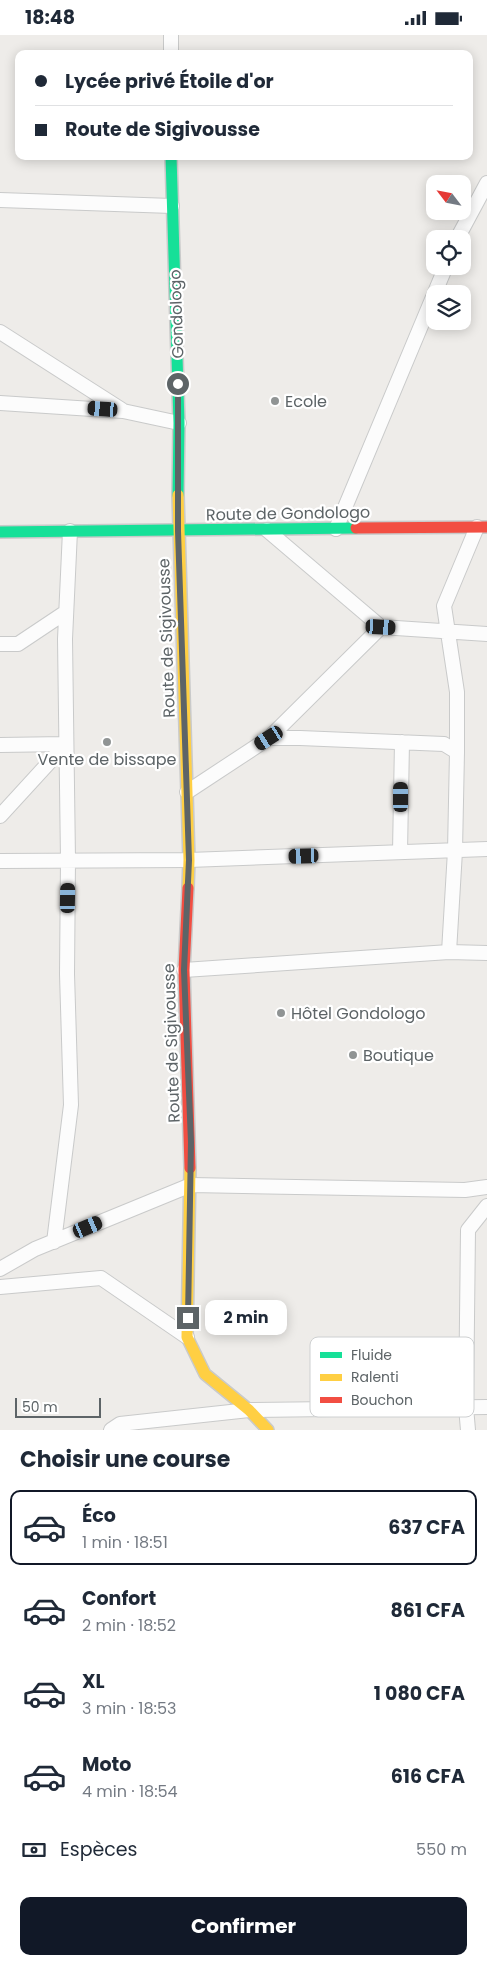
<!DOCTYPE html>
<html lang="fr">
<head>
<meta charset="utf-8">
<style>
  :root { --surface:#fff; --page:#f2f2f3; --text:#1f2937; --muted:#747a83; --line:#e0e1e3; --accent:#111827 }
  body { margin:0; font-family:Poppins,sans-serif; background:var(--page); color:var(--text); height:100vh; display:flex; flex-direction:column; font-size:19px; white-space:nowrap }
  * { box-sizing:border-box; margin:0 }
  p { font-size:16px; color:var(--muted) }
  .icon { flex:none; width:28px; height:28px; fill:none; stroke:currentColor; stroke-width:2; stroke-linecap:round; stroke-linejoin:round }
  .map { position:relative; height:1395px; overflow:hidden }
  .panel { display:flex; flex-direction:column; background:var(--surface); flex:1 }
  .panel>* { flex:none }
  .guide { position:absolute; left:15px; top:15px; width:458px; height:110px; border-radius:10px; box-shadow:0 2px 12px #0003; display:grid; align-content:center; height:110px; padding:0 20px; background:var(--surface) }
  .needle { width:32px; rotate:302deg }
  .tools { position:absolute; left:426px; top:140px; display:grid; gap:10px }
  .tools a { display:grid; place-items:center; width:45px; height:45px; border-radius:10px; background:var(--surface); box-shadow:0 2px 12px #0003; font-size:25px }
  .scale { position:absolute; left:15px; bottom:12px; width:86px; box-sizing:border-box; padding-left:5px; border:2px solid #5d6467; border-top:0; font-size:14px; line-height:18px; white-space:nowrap; color:#5d6467; -webkit-text-stroke:4px #fff; paint-order:stroke }
  .end { position:absolute; width:22px; height:22px; margin:-11px; border:6px solid #5d6467; background:#fff; box-shadow:0 0 0 2px #fff }
  .from { border-radius:50% }
  .bubble { position:absolute; height:35px; border-radius:10px; background:var(--surface); box-shadow:0 2px 12px #0003; font-size:16px; font-weight:700; line-height:35px; text-align:center }
  .car { position:absolute; width:15px; height:30px; margin:-15px -8px; border-radius:6px; box-shadow:0 0 4px 1px #0007; background:linear-gradient(#222 24%,#8ab4d8 0 40%,#222 0 76%,#8ab4d8 0 86%,#222 0) }
  .guide b { display:flex; align-items:center; gap:18px; height:48px; font-size:19px }
  .guide b+b { border-top:1px solid var(--line) }
  .guide i { width:12px; height:12px; background:var(--text) }
  ul { padding:0; list-style:none }
  li { display:flex; align-items:center; gap:15px; height:75px; margin:0 10px 8px; padding:0 10px; border:2px solid transparent; border-radius:10px }
  li div { flex:1 }
  li b { display:block; font-size:19px }
  li em { font-style:normal; font-weight:700 }
  li.current { border-color:var(--accent) }
  li>.icon { width:45px; height:45px; stroke-width:1.5 }
  h2 { padding:0 20px; font-size:22px; line-height:60px }
  .pay { display:flex; align-items:center; gap:12px; height:55px; padding:0 20px; font-size:19px }
  .pay p { margin-inline-start:auto }
  .button { display:flex; gap:10px; margin-top:auto; padding:10px 20px }
  .button a { flex:1; height:58px; border-radius:10px; background:var(--accent); color:#fff; font-size:20px; font-weight:700; line-height:58px; text-align:center }
  .status { display:flex; justify-content:space-between; align-items:center; height:35px; padding:0 25px; background:var(--surface); direction:ltr }
  .status svg { height:14px; fill:currentColor }
  .map>svg:first-child { display:block }
  .lines { fill:none; stroke-linecap:round; stroke-linejoin:round }
  .street-casing { stroke:#c9caca; stroke-width:16 }
  .fast-casing { stroke:#c9caca; stroke-width:14 }
  .slow-casing { stroke:#c9caca; stroke-width:14 }
  .jam-casing { stroke:#c9caca; stroke-width:14 }
  .street { stroke:#fcfcfc; stroke-width:14 }
  .fast { stroke:#16e098; stroke-width:11 }
  .slow { stroke:#ffcf43; stroke-width:11 }
  .jam { stroke:#f24e42; stroke-width:11 }
  .route { stroke:#5d6467; stroke-width:6 }
  .poi-dot { fill:#909494; stroke:#fff; stroke-width:2 }
  .labels { text-anchor:middle; stroke-width:4.5; stroke-linejoin:round; paint-order:stroke }
  .street-label { font-size:16px; fill:#5d6467; stroke:#fff }
  .poi-label { font-size:16px; fill:#5d6467; stroke:#fff; text-anchor:start }
  .key { fill:#fff; stroke:#ced0d1; stroke-width:1 }
  .key-label { font-size:14px; fill:#5d6467 }
</style>
</head>
<body>
<div class="status"><b>18:48</b><svg viewBox="0 0 49 12"><path d="M0 12V9h3v3zM5 12V6h3v6zM10 12V3h3v9zM15 12V0h3v12zM26 1h20v11H26zM47 4h2v5h-2z"/></svg></div>
<div class="map">
<svg width="487" height="1395" viewBox="0 0 487 1395">
  <rect width="100%" height="100%" fill="#eeece9"/>
  <g class="lines">
    <defs>
      <path id="street" d="M171 19V0
        M0 165 172 171
        M457 204 487 148
        M0 297 122 375
        M0 368 123 376 179 388
        M336 494 446 231
        M267 495 381 592 487 599
        M0 609H18L66 577
        M269 703 381 592
        M0 710 66 709
        M457 717V657L444 571 477 492
        M187 757 269 703H300L444 709 457 717 455 816 449 917
        M0 781 66 709
        M400 817 402 707
        M0 826 189 825 487 814
        M184 935 449 917 487 918
        M54 1207 71 1070 67 939 68 825 65 604 70 496
        M0 1234 35 1214 191 1150 465 1155 487 1152
        M0 1252 101 1243 187 1302
        M111 1395 120 1389 249 1375 487 1372
        M468 1395 466 1372 468 1195 487 1171"/>
      <path id="fast" d="M171 121 179 388 178 460
        M0 497 356 493"/>
      <path id="slow" d="M178 460 189 825 188 853
        M190 1133 187 1302 205 1339 249 1375 268 1395"/>
      <path id="jam" d="M356 493 487 492
        M188 853 184 935 190 1133"/>
    </defs>
    <use href="#street" class="street-casing"/>
    <use href="#fast" class="fast-casing"/>
    <use href="#slow" class="slow-casing"/>
    <use href="#jam" class="jam-casing"/>
    <use href="#street" class="street"/>
    <use href="#fast" class="fast"/>
    <use href="#slow" class="slow"/>
    <use href="#jam" class="jam"/>
  </g>
  <g class="lines">
    <path class="route" d="M178 349V496L189 825 184 935 191 1107 188 1283"/>
  </g>
  <g class="poi-dot">
    <circle cx="275" cy="366" r="5"/>
    <circle cx="107" cy="707" r="5"/>
    <circle cx="281" cy="978" r="5"/>
    <circle cx="353" cy="1020" r="5"/>
  </g>
  <g class="labels">
    <g class="street-label">
      <text transform="translate(176 279) rotate(-92)" y="6">Gondologo</text>
      <text transform="translate(288 478) rotate(-1)" y="6">Route de Gondologo</text>
      <text transform="translate(166 603) rotate(-92)" y="6">Route de Sigivousse</text>
      <text transform="translate(171 1008) rotate(-92)" y="6">Route de Sigivousse</text>
    </g>
    <g class="poi-label">
      <text x="285" y="372">Ecole</text>
      <text x="107" y="730" text-anchor="middle">Vente de bissape</text>
      <text x="291" y="984">Hôtel Gondologo</text>
      <text x="363" y="1026">Boutique</text>
    </g>
  </g>
  <rect x="310" y="1302" width="164" height="80" rx="8" class="key"/>
  <rect x="320" y="1317" width="22" height="6" fill="#16e098"/>
  <rect x="320" y="1339" width="22" height="7" fill="#ffcf43"/>
  <rect x="320" y="1362" width="22" height="6" fill="#f24e42"/>
  <g class="key-label">
    <text x="351" y="1325">Fluide</text>
    <text x="351" y="1347">Ralenti</text>
    <text x="351" y="1370">Bouchon</text>
  </g>
</svg>
<div class="tools">
<a><svg class="needle" viewBox="-14 -14 28 28"><path d="M0-13l5 13h-10z" fill="#e53935"/><path d="M0 13l5-13h-10z" fill="#747a83"/></svg></a>
<a><svg class="icon" aria-label="locate" viewBox="0 0 24 24"><circle cx="12" cy="12" r="6"/><path d="M12 2v4M12 18v4M2 12h4M18 12h4"/></svg></a>
<a><svg class="icon" aria-label="layers" viewBox="0 0 24 24"><path d="M12 4l9 5-9 5-9-5zM3 14l9 5 9-5"/></svg></a>
</div>
<div class="scale">50 m</div>
<i class="end from" style="left:178px;top:349px"></i>
<i class="end" style="left:188px;top:1283px"></i>
<div class="bubble" style="left:205px;top:1265px;width:82px">2 min</div>
<i class="car" style="left:103px;top:374px;rotate:274deg"></i>
<i class="car" style="left:381px;top:592px;rotate:93deg"></i>
<i class="car" style="left:269px;top:703px;rotate:237deg"></i>
<i class="car" style="left:401px;top:762px;rotate:0deg"></i>
<i class="car" style="left:304px;top:821px;rotate:268deg"></i>
<i class="car" style="left:68px;top:863px;rotate:1deg"></i>
<i class="car" style="left:88px;top:1192px;rotate:67deg"></i>
<div class="guide">
<b><i class="from"></i>Lycée privé Étoile d'or</b>
<b><i></i>Route de Sigivousse</b>
</div>
</div>
<section class="panel">
<h2>Choisir une course</h2>
<ul>
<li class="current"><svg class="icon" aria-label="car" viewBox="0 0 24 24"><path d="M5 17H2v-5l4-1 3-4h7l3 4 3 1v5h-3M9 17h6M6 11h13"/><circle cx="7" cy="17" r="2"/><circle cx="17" cy="17" r="2"/></svg><div><b>Éco</b><p>1 min · 18:51</p></div><em>637 CFA</em></li>
<li><svg class="icon" aria-label="car" viewBox="0 0 24 24"><path d="M5 17H2v-5l4-1 3-4h7l3 4 3 1v5h-3M9 17h6M6 11h13"/><circle cx="7" cy="17" r="2"/><circle cx="17" cy="17" r="2"/></svg><div><b>Confort</b><p>2 min · 18:52</p></div><em>861 CFA</em></li>
<li><svg class="icon" aria-label="car" viewBox="0 0 24 24"><path d="M5 17H2v-5l4-1 3-4h7l3 4 3 1v5h-3M9 17h6M6 11h13"/><circle cx="7" cy="17" r="2"/><circle cx="17" cy="17" r="2"/></svg><div><b>XL</b><p>3 min · 18:53</p></div><em>1 080 CFA</em></li>
<li><svg class="icon" aria-label="car" viewBox="0 0 24 24"><path d="M5 17H2v-5l4-1 3-4h7l3 4 3 1v5h-3M9 17h6M6 11h13"/><circle cx="7" cy="17" r="2"/><circle cx="17" cy="17" r="2"/></svg><div><b>Moto</b><p>4 min · 18:54</p></div><em>616 CFA</em></li>
</ul>
<div class="pay"><svg class="icon" aria-label="cash" viewBox="0 0 24 24"><path d="M3 7h18v10H3z"/><circle cx="12" cy="12" r="2"/></svg>Espèces<p>550 m</p></div>
<div class="button"><a>Confirmer</a></div>
</section>
</body>
</html>
